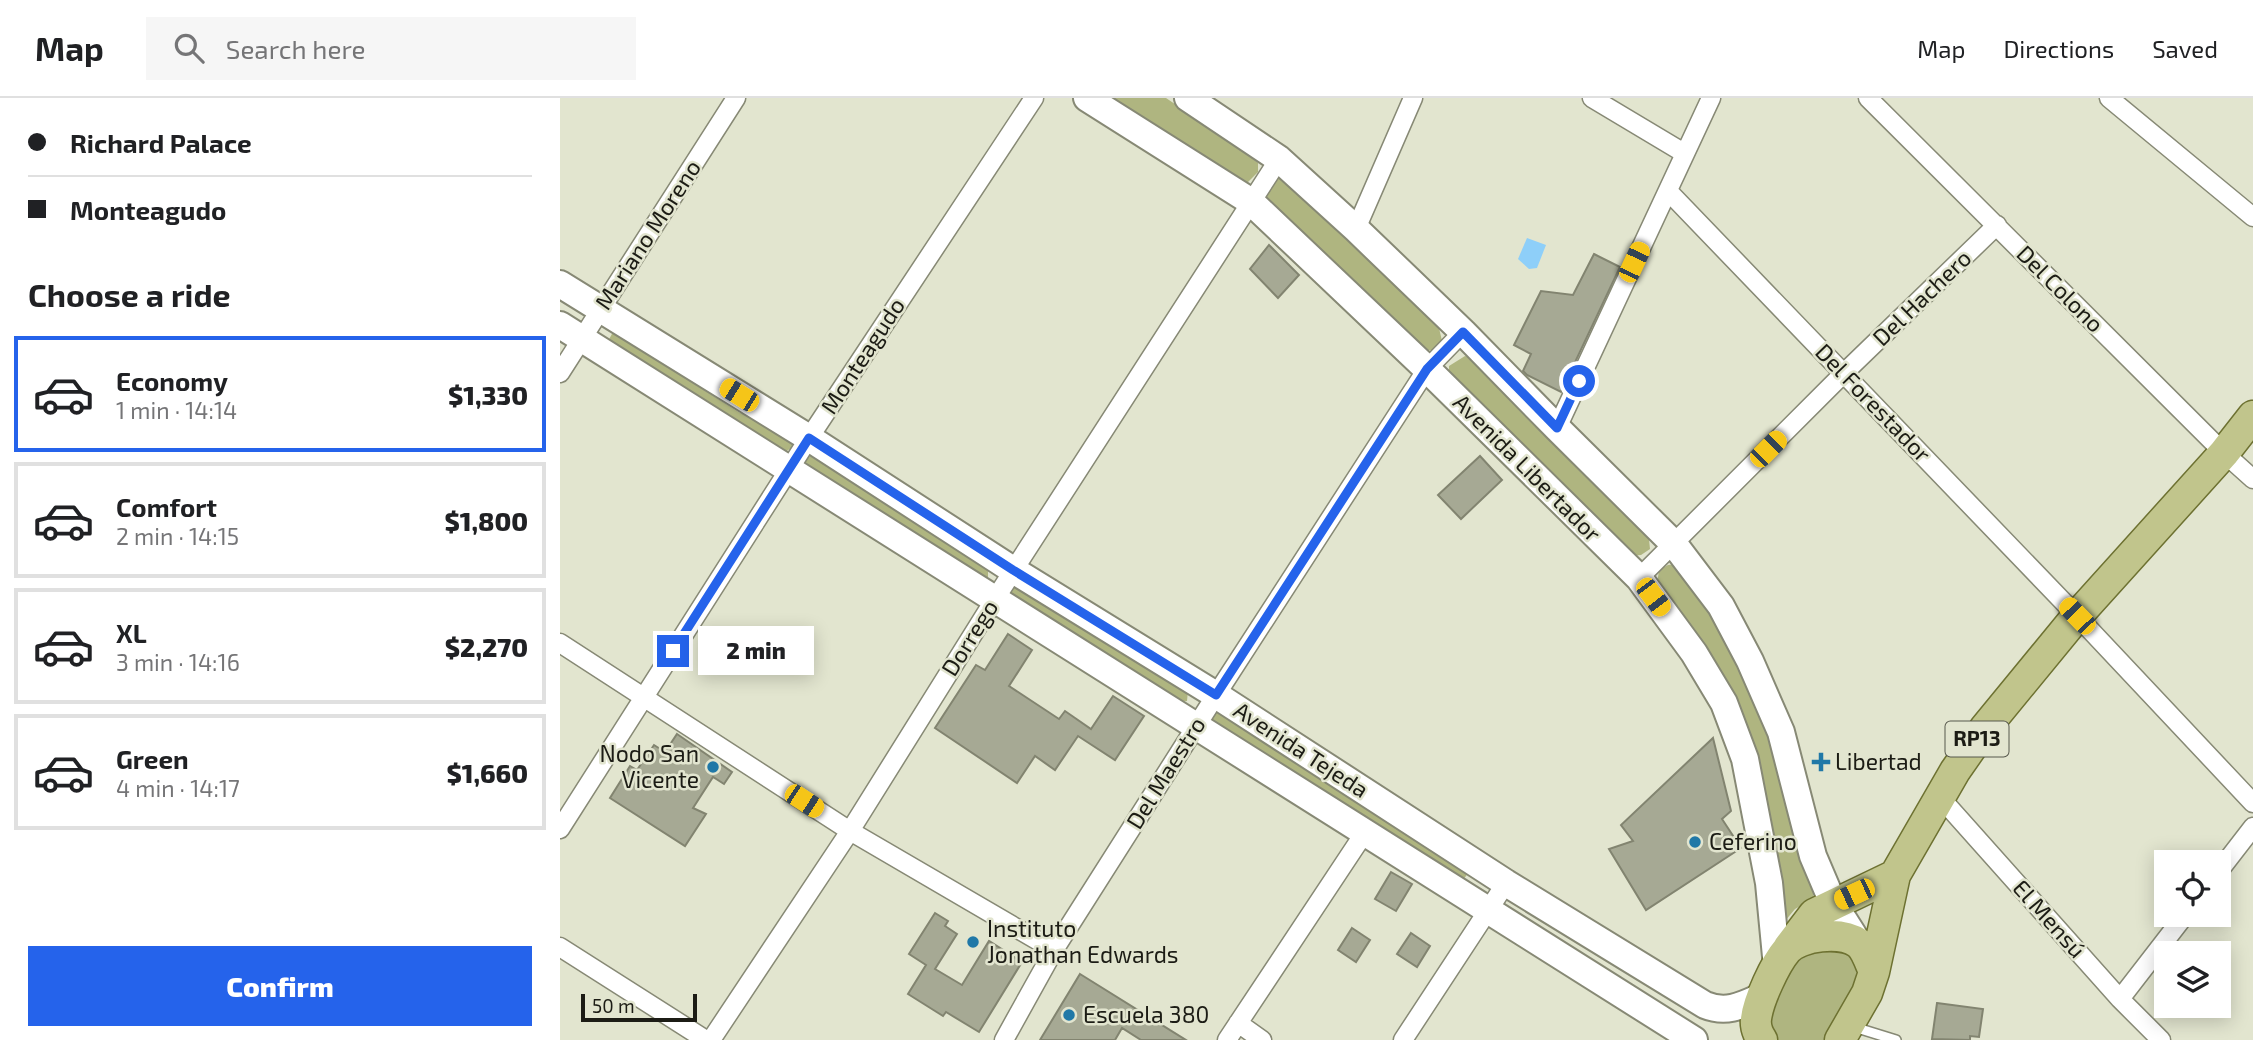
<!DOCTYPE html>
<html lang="en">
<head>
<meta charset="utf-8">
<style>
  :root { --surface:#fff; --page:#f6f6f6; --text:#202124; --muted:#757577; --line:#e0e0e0; --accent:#2563eb }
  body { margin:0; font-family:"Exo 2",sans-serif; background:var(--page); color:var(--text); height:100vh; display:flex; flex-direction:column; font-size:26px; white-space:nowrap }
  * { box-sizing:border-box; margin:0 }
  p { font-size:23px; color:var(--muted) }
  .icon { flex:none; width:38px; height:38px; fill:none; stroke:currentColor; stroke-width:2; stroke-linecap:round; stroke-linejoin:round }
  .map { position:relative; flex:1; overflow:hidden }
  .details { display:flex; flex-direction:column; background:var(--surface); width:560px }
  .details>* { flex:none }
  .top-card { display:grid; align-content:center; height:154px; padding:0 28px; background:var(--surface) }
  .fabs { position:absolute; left:1594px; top:752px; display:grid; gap:14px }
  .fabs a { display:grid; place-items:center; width:77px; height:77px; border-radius:0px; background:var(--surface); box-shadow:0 4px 18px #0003; font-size:35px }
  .scale { position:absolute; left:21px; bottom:18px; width:116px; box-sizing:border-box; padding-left:7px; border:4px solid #1c1c15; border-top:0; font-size:19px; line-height:24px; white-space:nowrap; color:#1c1c15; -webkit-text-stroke:5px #e2e5cf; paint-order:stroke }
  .end { position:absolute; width:32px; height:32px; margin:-16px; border:9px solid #2563eb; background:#fff; box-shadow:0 0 0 4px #fff }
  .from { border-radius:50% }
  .bubble { position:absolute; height:49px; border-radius:0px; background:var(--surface); box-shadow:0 4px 18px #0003; font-size:23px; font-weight:800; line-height:49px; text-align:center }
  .car { position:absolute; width:21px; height:42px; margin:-21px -10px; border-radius:9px; box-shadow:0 0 5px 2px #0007; background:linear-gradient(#f5c518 24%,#345 0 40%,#f5c518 0 76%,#345 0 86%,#f5c518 0) }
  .top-card b { display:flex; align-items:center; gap:24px; height:66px; font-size:26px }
  .top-card b+b { border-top:2px solid var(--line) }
  .top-card i { width:18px; height:18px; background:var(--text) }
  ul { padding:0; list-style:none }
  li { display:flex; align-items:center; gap:21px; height:116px; margin:0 14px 10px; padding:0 14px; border:4px solid var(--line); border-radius:0px }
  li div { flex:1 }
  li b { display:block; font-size:26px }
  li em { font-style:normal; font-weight:800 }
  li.active { border-color:var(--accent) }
  li>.icon { width:63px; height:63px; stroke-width:1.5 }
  h2 { padding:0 28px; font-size:32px; line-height:84px }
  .cta { display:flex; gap:14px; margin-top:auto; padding:14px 28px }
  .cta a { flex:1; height:80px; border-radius:0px; background:var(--accent); color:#fff; font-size:28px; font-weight:800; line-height:80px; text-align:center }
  header { display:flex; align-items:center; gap:42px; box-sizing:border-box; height:98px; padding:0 35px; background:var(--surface); border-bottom:2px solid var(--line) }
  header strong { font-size:33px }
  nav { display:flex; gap:38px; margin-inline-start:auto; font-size:24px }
  .search { width:490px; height:63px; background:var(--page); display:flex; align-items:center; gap:18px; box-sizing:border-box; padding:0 24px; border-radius:0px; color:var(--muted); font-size:26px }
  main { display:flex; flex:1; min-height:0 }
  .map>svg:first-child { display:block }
  .green { fill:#afb580 }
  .water { fill:#8ecff9 }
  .building { fill:#a6a994; stroke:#828470; stroke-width:2 }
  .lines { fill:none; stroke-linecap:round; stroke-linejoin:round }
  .service-casing { stroke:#878975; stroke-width:12 }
  .minor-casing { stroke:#878975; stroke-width:21 }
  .secondary-casing { stroke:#878975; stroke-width:30 }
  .primary-casing { stroke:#6d7131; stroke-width:33 }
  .service { stroke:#fff; stroke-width:9 }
  .minor { stroke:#fff; stroke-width:18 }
  .secondary { stroke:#fff; stroke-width:26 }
  .primary { stroke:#c1c58c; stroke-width:30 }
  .route { stroke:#2563eb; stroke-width:9 }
  .poi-dot { fill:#2078a7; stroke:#e2e5cf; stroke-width:2.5 }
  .labels { text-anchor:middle; stroke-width:5; stroke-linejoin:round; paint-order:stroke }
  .shield { fill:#e2e5cf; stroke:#57584d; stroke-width:2 }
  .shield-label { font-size:21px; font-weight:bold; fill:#1c1c15 }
  .street-label { font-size:23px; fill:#1c1c15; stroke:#e2e5cf }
  .poi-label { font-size:23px; fill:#1c1c15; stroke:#e2e5cf; text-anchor:start }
</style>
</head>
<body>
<header>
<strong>Map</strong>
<div class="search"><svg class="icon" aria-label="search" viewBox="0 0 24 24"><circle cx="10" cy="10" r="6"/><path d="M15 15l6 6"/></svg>Search here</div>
<nav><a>Map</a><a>Directions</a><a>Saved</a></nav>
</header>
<main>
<section class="details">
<div class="top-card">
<b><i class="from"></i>Richard Palace</b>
<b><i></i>Monteagudo</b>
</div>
<h2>Choose a ride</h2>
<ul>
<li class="active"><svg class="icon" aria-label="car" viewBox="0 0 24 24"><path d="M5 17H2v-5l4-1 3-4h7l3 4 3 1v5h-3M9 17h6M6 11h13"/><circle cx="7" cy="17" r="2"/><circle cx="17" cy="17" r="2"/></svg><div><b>Economy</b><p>1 min · 14:14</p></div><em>$1,330</em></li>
<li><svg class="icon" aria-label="car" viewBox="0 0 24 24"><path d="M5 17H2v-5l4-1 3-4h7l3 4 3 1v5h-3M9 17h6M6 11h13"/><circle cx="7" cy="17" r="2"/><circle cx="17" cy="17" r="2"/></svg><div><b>Comfort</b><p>2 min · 14:15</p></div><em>$1,800</em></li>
<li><svg class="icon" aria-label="car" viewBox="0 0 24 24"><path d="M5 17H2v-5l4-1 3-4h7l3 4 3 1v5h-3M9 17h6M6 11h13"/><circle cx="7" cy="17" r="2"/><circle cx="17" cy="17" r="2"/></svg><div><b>XL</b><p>3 min · 14:16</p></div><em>$2,270</em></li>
<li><svg class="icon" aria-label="car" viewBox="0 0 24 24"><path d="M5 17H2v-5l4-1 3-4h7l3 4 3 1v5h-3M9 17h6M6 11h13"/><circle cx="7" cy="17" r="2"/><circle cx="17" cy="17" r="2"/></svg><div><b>Green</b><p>4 min · 14:17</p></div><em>$1,660</em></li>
</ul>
<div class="cta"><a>Confirm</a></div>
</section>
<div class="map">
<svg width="1693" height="942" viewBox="0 0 1693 942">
  <rect width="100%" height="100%" fill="#e2e5cf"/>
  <path class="green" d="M537 0H606L683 52 698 65V74L686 86Z
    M719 80H728L879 230 882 243 872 252 862 253 705 105 710 86Z
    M53 234 180 315 195 318 234 343 231 350 224 355 46 247Z
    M905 258 914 260 1088 432 1090 451 1081 457 1071 458 889 276V268Z
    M250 358 428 470V480L423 484 244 371V364Z
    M1116 466 1124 473 1171 552 1198 614 1211 648 1238 745 1255 785 1253 801 1235 811 1225 823 1180 622 1097 487 1099 472 1108 467Z
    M450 486 458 488 628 593 627 603 619 604 446 496Z
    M655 612 909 774 903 782 649 621Z
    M1260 848 1291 855C1308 896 1288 909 1266 942H1215L1207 924 1209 908 1240 856Z"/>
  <path class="water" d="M967 140 986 147 977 170 969 171 958 161Z"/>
  <path class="building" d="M709 147 739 177 718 200 690 171Z
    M1034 156 1060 169 1001 294 967 277 963 273 971 256 954 247 981 193 1013 197Z
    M920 358 942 382 901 421 878 397Z
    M448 536 472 552 449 588 499 621 505 613 531 631 553 598 584 618 555 662 518 638 495 672 475 658 457 685 375 630 416 567 425 572Z
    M117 636 172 674 164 686 153 679 133 710 146 716 125 748 50 700 70 668 77 672 94 647 105 654Z
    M1153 640 1171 713 1162 721 1181 750 1086 812 1049 751 1073 743 1061 727Z
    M831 774 852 786 836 813 815 801Z
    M375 815 388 823 385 828 397 836 375 871 402 887 429 843 462 864 419 934 386 914 383 918 348 896 366 867 349 856Z
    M792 830 810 842 796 864 778 852Z
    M851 835 870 848 857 869 837 856Z
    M520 876 626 942H581L562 930 555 942H480Z
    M1377 905 1423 911 1419 939 1410 938V942L1372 941Z"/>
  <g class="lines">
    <defs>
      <path id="service" d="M1294 929 1336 942"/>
      <path id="minor" d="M1032 0 1124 55
        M1308 0 1664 355 1693 381
        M1549 0 1693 119
        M1108 93 1517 518 1693 705
        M796 131 853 0
        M0 275 176 0
        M997 330 1151 0
        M1079 480 1284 275 1437 127
        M0 545 290 733 494 852
        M1379 698 1560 901 1601 942
        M0 731 249 340 474 0
        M1659 773 1693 729
        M0 849 146 942
        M1560 901 1625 817
        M678 925 702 942
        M151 942 290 733 435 501 719 61
        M444 942 494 852 656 597 867 271 903 234
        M667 942 805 734
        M843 942 946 785"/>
      <path id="secondary" d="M527 0 690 103 867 271 1079 480 1134 555 1164 605 1185 661 1209 785 1217 869
        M628 0 719 61 796 131 903 234 997 330 1114 446 1161 508 1190 563 1221 634 1253 758 1273 805 1299 846
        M0 186 249 340 453 472 656 597 946 785 1145 907C1167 916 1183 907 1203 898
        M0 227 1134 942"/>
      <path id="primary" d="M1228 850 1254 816 1335 777
        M1314 874 1335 777 1395 673 1425 630 1517 518 1664 355 1693 318
        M1202 942C1198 936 1195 929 1196 921 1198 903 1215 866 1227 852 1241 837 1281 833 1298 845 1306 851 1310 865 1314 874L1307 895 1280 942"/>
    </defs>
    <use href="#service" class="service-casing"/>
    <use href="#minor" class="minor-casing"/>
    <use href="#secondary" class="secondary-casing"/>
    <use href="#primary" class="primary-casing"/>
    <use href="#service" class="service"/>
    <use href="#minor" class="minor"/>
    <use href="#secondary" class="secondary"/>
    <use href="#primary" class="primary"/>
  </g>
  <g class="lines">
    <path class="route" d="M113 553 249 340 453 472 656 597 867 271 903 234 997 330 1019 283"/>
  </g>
  <g class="poi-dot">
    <path d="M1257.5 653.5h7v7h7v7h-7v7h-7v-7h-7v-7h7z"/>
    <circle cx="153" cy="669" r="7"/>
    <circle cx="1135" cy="744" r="7"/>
    <circle cx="413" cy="844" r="7"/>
    <circle cx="509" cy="917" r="7"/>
  </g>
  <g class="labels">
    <rect class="shield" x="1385.5" y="623.5" width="63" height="35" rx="5"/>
    <g class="shield-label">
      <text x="1417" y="648">RP13</text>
    </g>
    <g class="street-label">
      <text transform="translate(88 137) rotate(-57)" y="8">Mariano Moreno</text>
      <text transform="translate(1500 191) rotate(45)" y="8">Del Colono</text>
      <text transform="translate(1362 200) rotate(-44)" y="8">Del Hachero</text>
      <text transform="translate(303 258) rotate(-57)" y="8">Monteagudo</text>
      <text transform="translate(1313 305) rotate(46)" y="8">Del Forestador</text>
      <text transform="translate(967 370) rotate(45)" y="8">Avenida Libertador</text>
      <text transform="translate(410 540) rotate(-58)" y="8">Dorrego</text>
      <text transform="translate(741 652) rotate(33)" y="8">Avenida Tejeda</text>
      <text transform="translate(606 675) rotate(-58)" y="8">Del Maestro</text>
      <text transform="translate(1489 821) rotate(48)" y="8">El Mensú</text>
    </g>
    <g class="poi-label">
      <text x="139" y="664" text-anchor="end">Nodo San<tspan x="139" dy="26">Vicente</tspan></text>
      <text x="1275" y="672">Libertad</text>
      <text x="1149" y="752">Ceferino</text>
      <text x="427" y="839">Instituto<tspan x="427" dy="26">Jonathan Edwards</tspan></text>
      <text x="523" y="925">Escuela 380</text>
    </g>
  </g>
</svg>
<div class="fabs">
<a><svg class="icon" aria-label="locate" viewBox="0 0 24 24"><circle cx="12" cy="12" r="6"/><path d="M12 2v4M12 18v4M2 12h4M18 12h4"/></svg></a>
<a><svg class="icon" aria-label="layers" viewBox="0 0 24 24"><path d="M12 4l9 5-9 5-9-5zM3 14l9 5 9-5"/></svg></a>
</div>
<div class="scale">50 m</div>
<i class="end from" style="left:1019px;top:283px"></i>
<i class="end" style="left:113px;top:553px"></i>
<div class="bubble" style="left:138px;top:528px;width:116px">2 min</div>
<i class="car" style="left:1074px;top:164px;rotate:25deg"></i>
<i class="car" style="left:179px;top:297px;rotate:302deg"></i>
<i class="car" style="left:1208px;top:351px;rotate:45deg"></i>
<i class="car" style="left:1093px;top:499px;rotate:143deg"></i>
<i class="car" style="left:1517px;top:518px;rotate:316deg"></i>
<i class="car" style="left:244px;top:703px;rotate:123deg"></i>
<i class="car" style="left:1294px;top:796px;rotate:245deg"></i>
</div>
</main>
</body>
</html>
